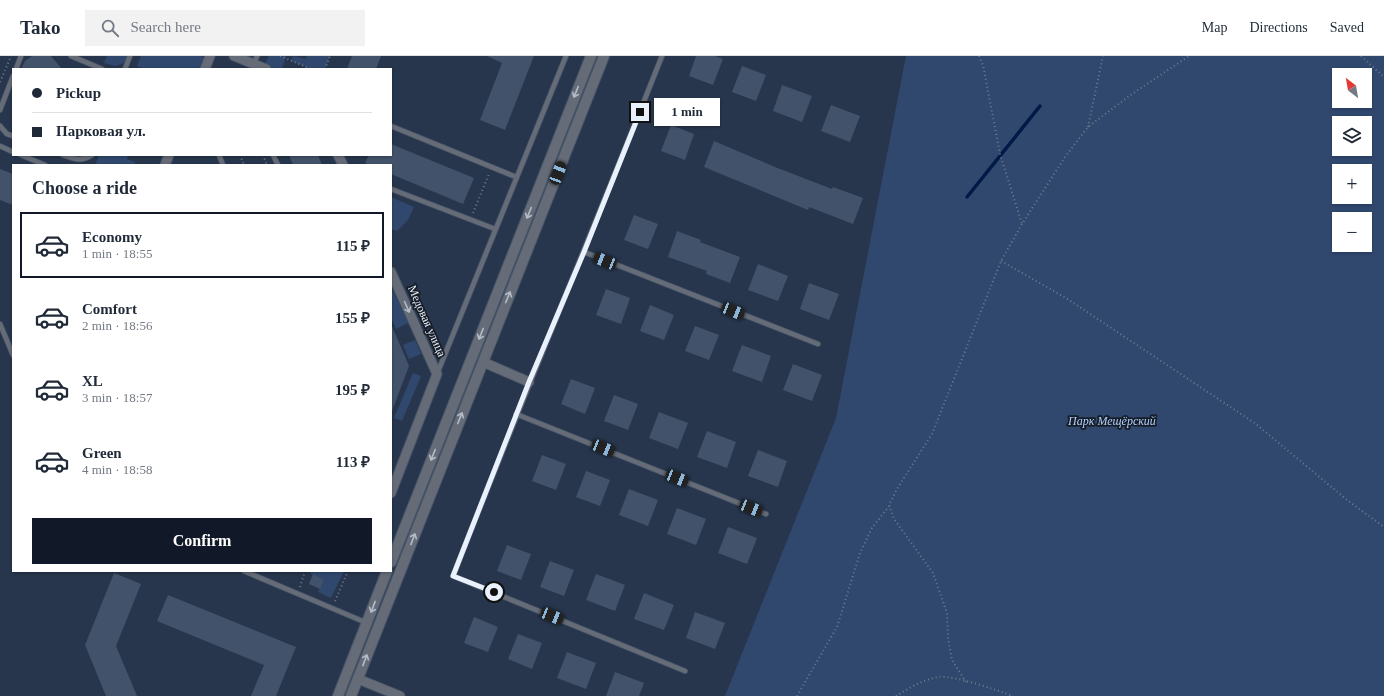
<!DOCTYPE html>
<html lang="en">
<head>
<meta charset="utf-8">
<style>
  :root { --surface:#fff; --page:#f2f2f3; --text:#1f2937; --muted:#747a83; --line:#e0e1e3; --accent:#111827 }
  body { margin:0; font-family:Georgia,serif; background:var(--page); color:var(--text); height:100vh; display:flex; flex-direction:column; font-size:15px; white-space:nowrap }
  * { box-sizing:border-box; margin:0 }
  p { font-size:13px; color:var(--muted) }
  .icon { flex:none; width:22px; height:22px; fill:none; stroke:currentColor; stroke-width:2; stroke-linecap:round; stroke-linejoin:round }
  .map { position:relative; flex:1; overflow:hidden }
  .side { position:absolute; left:12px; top:108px; width:380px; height:408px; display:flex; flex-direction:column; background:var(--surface); border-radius:0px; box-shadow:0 1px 3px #0004 }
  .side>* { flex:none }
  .hud { position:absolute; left:12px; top:12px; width:380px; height:88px; border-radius:0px; box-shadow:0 1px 3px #0004; display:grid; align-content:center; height:88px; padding:0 20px; background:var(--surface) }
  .needle { width:26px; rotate:329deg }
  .buttons { position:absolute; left:1332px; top:12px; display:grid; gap:8px }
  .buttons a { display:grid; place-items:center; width:40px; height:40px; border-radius:0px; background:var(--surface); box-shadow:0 1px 3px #0004; font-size:20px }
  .end { position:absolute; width:18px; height:18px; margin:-9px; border:5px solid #e9f1fd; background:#111; box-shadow:0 0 0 2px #111 }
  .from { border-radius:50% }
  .bubble { position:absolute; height:28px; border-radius:0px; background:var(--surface); box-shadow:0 1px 3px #0004; font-size:13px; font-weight:800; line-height:28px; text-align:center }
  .car { position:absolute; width:12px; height:24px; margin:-12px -6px; border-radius:5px; box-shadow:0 0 3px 1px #0007; background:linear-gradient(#222 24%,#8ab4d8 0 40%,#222 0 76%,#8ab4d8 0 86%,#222 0) }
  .hud b { display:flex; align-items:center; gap:14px; height:38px; font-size:15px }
  .hud b+b { border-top:1px solid var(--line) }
  .hud i { width:10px; height:10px; background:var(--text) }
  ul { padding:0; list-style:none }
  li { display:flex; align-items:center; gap:12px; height:66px; margin:0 8px 6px; padding:0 12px; border:2px solid transparent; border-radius:0px }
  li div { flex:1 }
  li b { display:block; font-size:15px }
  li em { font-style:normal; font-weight:800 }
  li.current { border-color:var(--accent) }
  li>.icon { width:36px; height:36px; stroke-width:1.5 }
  h2 { padding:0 20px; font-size:18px; line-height:48px }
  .button { display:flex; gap:8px; margin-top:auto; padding:8px 20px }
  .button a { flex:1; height:46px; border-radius:0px; background:var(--accent); color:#fff; font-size:16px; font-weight:800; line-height:46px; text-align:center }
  header { display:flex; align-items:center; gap:24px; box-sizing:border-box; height:56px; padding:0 20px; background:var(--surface); border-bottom:1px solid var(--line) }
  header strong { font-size:19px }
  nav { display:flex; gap:22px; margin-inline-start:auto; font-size:14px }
  .search { width:280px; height:36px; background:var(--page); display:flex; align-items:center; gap:10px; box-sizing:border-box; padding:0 14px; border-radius:0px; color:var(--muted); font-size:15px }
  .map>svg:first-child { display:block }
  .green { fill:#30486e; fill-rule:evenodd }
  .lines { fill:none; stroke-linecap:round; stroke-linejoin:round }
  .stream { stroke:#001a48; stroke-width:3.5 }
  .building { fill:#42526a }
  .service-casing { stroke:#465468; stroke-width:6 }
  .minor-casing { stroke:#465468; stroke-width:11 }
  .tertiary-casing { stroke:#465468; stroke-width:12 }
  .path { stroke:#6e7b8d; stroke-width:2; stroke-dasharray:1 3; stroke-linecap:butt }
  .service { stroke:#656c77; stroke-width:4.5 }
  .minor { stroke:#656c77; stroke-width:9 }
  .tertiary { stroke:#656c77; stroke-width:10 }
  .oneway { stroke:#b4bcc7 }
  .route { stroke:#e9f1fd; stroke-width:5 }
  .labels { text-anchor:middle; stroke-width:3.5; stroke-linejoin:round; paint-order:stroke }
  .street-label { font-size:12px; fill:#e9f1fd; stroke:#161d27 }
  .park-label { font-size:12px; font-style:italic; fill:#b2d0ff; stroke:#161d27 }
</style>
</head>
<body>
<header>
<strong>Tako</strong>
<div class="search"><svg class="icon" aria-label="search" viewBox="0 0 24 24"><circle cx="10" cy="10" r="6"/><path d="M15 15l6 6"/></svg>Search here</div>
<nav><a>Map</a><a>Directions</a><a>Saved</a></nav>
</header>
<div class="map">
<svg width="1384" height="640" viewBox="0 0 1384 640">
  <rect width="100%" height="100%" fill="#27364c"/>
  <path class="green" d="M107 0H130L127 6 115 10 104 7Z
    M141 0H200L204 1 199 13H145L137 10Z
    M269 0H286L282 13 263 12Z
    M293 0 306 3 307 0H330L325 13H311L291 5Z
    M906 0H1384V640H725L836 362ZM1339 19H1365V45H1339ZM1339 67H1365V93H1339ZM1339 115H1365V141H1339ZM1339 163H1365V189H1339Z
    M99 99H128L127 103 135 106 134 109H95Z
    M391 141 414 151 408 164 397 175 391 173Z
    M391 231 408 267 396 273 391 262Z
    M415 284 421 298 409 303 403 289Z
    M413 317 421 320 402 365 394 362Z
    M311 515H344L331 542 318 536 324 524 310 517Z"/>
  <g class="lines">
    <path class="stream" d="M967 141 1040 50"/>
  </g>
  <path class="building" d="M32 0H51L62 13H21L25 5Z
    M352 0H381L376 13H347Z
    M487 0H534L505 74 480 64 502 7Z
    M696 0H715L723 3 713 29 689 20Z
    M742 10 766 19 756 45 732 36Z
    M782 29 812 40 802 66 773 55Z
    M831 49 860 60 850 86 821 75Z
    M671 69 694 78 685 104 661 95Z
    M714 85 775 111 832 133 833 131 863 142 853 168 809 151 808 154 704 111Z
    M391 88 474 122 463 148 391 118V109H370L365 107 369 99H391Z
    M289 99H318L322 109H293Z
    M0 113 13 118V149L0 144Z
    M634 159 658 168 648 193 624 184Z
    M677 175 701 184 700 186 740 201 730 227 706 218 707 215 668 201Z
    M758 208 788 220 778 245 748 234Z
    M809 227 839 238 829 264 800 253Z
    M606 233 630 242 621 268 596 259Z
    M650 249 674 259 664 284 640 275Z
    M391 268 409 310 392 355H391Z
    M695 270 719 279 709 304 685 295Z
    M742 289 771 300 762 326 732 315Z
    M793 308 822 319 812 345 783 334Z
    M571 323 595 332 585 358 561 348Z
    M614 339 638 348 628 374 604 365Z
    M659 356 688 367 678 393 649 382Z
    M707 375 736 386 727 412 697 401Z
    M758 394 787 405 778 431 748 420Z
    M542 399 566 408 556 434 532 425Z
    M586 415 610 424 600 450 576 441Z
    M629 433 658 444 648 470 619 459Z
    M677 452 706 463 696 489 667 478Z
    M728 471 757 482 747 508 718 497Z
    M507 489 531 498 521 524 497 515Z
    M550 505 574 514 564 540 540 531Z
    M114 517 141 528 116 590 137 640H106L85 589Z
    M313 518 324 524 320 533 309 528Z
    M596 518 625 529 615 555 586 544Z
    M644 537 674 549 664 574 634 563Z
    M168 539 296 591 276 640H251L264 609 157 565Z
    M695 556 725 567 715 593 686 582Z
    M474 561 498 571 488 596 464 587Z
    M518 578 542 587 532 613 508 603Z
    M567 596 596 607 586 633 557 622Z
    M615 616 644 627 639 640H606Z"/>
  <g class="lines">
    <defs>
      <path id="service" d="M71 0 102 13
        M662 0C593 174 521 346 453 520L685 615
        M254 8 257 0
        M16 13 21 0
        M125 13 130 0
        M0 54 13 20
        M0 70 7 78 13 80
        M391 70 516 121
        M0 90 13 96
        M21 99 45 109
        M63 99C74 103 81 106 92 99
        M219 99 223 109
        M273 99 278 109
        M391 133 495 173
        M584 196 818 288
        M0 268 13 299
        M437 318 566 0
        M516 358 766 458
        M244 515 367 567"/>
      <path id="minor" d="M234 0 266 13
        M205 13 210 0
        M338 99 343 109
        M165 109 169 99
        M391 216 437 318 391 437
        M483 306 529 326
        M358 623 400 640"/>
      <path id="tertiary" d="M391 506 591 0
        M338 640 387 515
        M351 640 604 0"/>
    </defs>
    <use href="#service" class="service-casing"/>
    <use href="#minor" class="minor-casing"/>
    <use href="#tertiary" class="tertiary-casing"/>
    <path class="path" d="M280 0 311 13
      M979 0 983 9 1000 98 1022 168
      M1361 0 1384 21
      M325 13 330 0
      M0 26 11 0
      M1088 71 1103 0
      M240 99 244 109
      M263 99 267 109
      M473 157 489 118
      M1001 205 1066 242 1256 368 1347 444 1384 471
      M300 531 305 515
      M335 545 348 515
      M966 626 952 604 948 582 947 557 933 517 894 463 889 449 897 433 932 378 1001 205 1022 168 1065 101 1088 71 1132 38 1189 0
      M797 640 837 571 860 497 872 472 889 450
      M896 640C909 632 922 624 938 621 955 619 996 634 1013 640"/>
    <use href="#service" class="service"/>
    <use href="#minor" class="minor"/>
    <use href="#tertiary" class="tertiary"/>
  </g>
  <defs><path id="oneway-shaft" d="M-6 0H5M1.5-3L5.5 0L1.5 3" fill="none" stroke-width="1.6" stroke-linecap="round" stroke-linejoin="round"/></defs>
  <g class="oneway">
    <use href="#oneway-shaft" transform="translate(576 36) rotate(112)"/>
    <use href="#oneway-shaft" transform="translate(529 157) rotate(112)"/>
    <use href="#oneway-shaft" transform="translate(508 241) rotate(-68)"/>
    <use href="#oneway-shaft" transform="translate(407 251) rotate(66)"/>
    <use href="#oneway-shaft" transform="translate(481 278) rotate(112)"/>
    <use href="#oneway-shaft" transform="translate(460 362) rotate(-68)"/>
    <use href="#oneway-shaft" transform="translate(433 399) rotate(112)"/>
    <use href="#oneway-shaft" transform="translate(413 483) rotate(-69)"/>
    <use href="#oneway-shaft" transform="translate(373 551) rotate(111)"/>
    <use href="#oneway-shaft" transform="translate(365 604) rotate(-69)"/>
  </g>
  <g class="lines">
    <path class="route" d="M494 536 453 520 529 326 584 196 640 56"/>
  </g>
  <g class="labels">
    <g class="street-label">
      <text transform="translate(427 265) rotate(66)" y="4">Медовая улица</text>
    </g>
    <g class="park-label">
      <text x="1112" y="369">Парк Мещёрский</text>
    </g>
  </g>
</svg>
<div class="buttons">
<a><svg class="needle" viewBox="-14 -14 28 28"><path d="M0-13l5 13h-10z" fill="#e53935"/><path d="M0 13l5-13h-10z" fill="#747a83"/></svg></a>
<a><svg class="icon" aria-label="layers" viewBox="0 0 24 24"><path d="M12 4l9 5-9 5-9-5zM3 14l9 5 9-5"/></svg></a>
<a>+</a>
<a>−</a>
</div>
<i class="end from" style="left:494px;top:536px"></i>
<i class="end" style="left:640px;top:56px"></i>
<div class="bubble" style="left:654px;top:42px;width:66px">1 min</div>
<i class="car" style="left:558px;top:117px;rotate:21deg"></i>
<i class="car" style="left:605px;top:205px;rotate:292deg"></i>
<i class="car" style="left:733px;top:255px;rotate:112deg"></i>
<i class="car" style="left:603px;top:392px;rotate:112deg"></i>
<i class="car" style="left:677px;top:422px;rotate:112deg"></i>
<i class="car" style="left:751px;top:452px;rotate:112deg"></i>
<i class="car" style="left:552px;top:560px;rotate:112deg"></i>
<div class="hud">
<b><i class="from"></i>Pickup</b>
<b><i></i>Парковая ул.</b>
</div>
<section class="side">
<h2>Choose a ride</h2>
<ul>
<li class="current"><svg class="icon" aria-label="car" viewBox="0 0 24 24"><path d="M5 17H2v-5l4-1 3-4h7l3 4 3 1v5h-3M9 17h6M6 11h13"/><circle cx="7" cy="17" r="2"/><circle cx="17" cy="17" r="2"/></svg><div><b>Economy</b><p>1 min · 18:55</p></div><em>115 ₽</em></li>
<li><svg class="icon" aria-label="car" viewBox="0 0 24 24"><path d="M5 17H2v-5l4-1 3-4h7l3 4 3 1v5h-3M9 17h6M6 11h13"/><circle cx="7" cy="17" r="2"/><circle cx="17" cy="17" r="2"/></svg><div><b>Comfort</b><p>2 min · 18:56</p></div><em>155 ₽</em></li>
<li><svg class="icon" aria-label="car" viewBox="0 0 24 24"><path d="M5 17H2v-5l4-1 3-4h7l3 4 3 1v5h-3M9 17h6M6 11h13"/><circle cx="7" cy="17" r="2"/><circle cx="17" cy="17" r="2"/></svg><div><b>XL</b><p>3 min · 18:57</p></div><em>195 ₽</em></li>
<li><svg class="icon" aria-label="car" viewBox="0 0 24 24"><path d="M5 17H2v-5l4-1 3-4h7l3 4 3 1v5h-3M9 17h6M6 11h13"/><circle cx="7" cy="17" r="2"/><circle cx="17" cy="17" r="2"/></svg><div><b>Green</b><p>4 min · 18:58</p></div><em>113 ₽</em></li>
</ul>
<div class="button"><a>Confirm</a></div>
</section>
</div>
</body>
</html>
